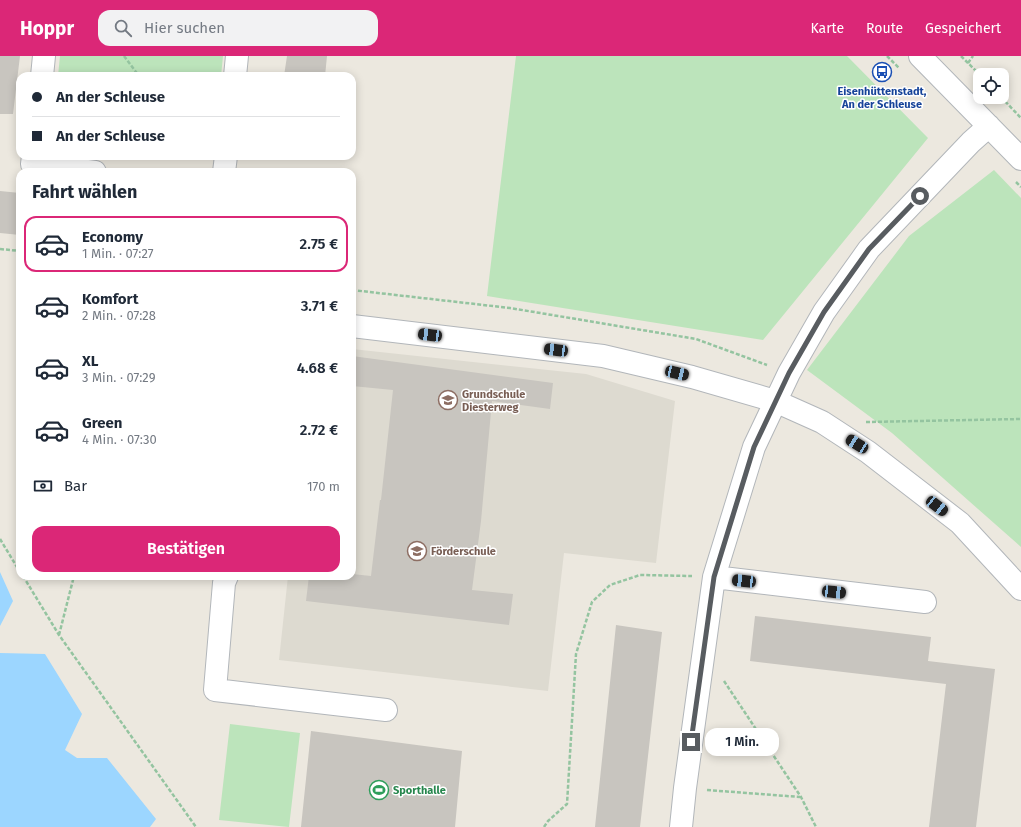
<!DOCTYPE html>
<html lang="de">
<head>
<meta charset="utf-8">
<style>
  :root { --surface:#fff; --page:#f2f2f3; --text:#1f2937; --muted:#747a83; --line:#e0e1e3; --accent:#db2777 }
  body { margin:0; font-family:"Fira Sans",sans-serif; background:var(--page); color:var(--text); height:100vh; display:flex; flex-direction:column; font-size:15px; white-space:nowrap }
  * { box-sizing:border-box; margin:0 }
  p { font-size:13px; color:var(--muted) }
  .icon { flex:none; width:22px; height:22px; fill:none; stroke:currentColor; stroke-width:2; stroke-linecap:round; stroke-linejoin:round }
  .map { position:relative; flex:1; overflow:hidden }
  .details { position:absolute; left:16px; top:112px; width:340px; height:412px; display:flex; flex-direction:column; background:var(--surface); border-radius:12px; box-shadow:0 2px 10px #0003 }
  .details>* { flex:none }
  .guide { position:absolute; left:16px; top:16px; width:340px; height:88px; border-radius:12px; box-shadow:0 2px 10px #0003; display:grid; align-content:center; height:88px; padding:0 16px; background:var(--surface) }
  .buttons { position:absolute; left:973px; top:12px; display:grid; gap:8px }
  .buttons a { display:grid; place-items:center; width:36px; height:36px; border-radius:8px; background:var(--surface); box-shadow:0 2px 10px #0003; font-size:20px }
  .end { position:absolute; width:18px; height:18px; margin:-9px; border:5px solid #585c60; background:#fff; box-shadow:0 0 0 2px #fff }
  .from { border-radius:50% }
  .bubble { position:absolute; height:28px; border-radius:12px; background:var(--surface); box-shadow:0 2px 10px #0003; font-size:13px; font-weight:600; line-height:28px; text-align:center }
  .car { position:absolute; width:12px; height:24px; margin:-12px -6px; border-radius:5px; box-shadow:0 0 3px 1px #0007; background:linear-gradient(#222 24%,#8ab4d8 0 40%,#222 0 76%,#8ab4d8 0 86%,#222 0) }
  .guide b { display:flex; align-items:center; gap:14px; height:38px; font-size:15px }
  .guide b+b { border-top:1px solid var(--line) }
  .guide i { width:10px; height:10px; background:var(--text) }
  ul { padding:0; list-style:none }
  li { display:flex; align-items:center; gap:12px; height:56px; margin:0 8px 6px; padding:0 8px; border:2px solid transparent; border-radius:12px }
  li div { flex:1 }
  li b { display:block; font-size:15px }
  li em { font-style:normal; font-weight:600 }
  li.active { border-color:var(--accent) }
  li>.icon { width:36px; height:36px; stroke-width:1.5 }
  h2 { padding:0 16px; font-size:18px; line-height:48px }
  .pay { display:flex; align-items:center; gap:10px; height:44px; padding:0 16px; font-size:15px }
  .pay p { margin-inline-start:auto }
  .cta { display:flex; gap:8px; margin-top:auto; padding:8px 16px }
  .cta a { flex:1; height:46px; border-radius:12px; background:var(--accent); color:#fff; font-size:16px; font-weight:600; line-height:46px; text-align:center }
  header { display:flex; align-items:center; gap:24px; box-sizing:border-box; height:56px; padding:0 20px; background:var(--accent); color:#fff }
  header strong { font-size:19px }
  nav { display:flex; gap:22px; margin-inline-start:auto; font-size:14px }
  .search { width:280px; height:36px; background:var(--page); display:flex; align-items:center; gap:10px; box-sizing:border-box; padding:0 14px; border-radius:12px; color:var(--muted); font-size:15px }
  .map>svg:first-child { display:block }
  .education { fill:#dddad0 }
  .green { fill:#bce4bb }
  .water { fill:#9cd6ff }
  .building { fill:#c8c5bf }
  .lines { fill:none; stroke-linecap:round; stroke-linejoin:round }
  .minor-casing { stroke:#b2b6ba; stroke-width:24 }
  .path { stroke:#94c4a0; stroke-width:2.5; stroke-dasharray:4 2; stroke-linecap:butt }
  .minor { stroke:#fff; stroke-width:22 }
  .route { stroke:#585c60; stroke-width:5 }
  .labels { text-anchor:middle; stroke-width:3; stroke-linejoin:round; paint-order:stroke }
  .transit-label { font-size:11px; font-weight:bold; fill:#164399; stroke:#fff }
  .education-label { font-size:11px; font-weight:bold; fill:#785e54; stroke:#fff; text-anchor:start }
  .leisure-label { font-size:11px; font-weight:bold; fill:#27864d; stroke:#fff; text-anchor:start }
</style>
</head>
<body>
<header>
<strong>Hoppr</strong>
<div class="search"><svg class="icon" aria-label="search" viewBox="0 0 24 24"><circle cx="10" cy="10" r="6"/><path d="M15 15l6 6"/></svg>Hier suchen</div>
<nav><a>Karte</a><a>Route</a><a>Gespeichert</a></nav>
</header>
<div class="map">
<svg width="1021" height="771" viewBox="0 0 1021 771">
  <rect width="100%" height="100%" fill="#ece8df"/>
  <path class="education" d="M352 293 586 318 675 345 656 507 564 497 548 635 279 604 288 520H352Z"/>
  <path class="green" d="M60 0H223L221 20H58Z
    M516 0H847L928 82 763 284 487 240Z
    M994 114 1021 142V491L892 377 807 314 909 180Z
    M230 668 300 677 289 771 219 764Z"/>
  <path class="water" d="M0 516 13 545 0 570Z
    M0 597 45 598 82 658 65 694 77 702H107L156 763 150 771H0Z"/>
  <path class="building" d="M0 0H20L13 58H0Z
    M287 0H327L325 20H284Z
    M0 135 20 137V179L0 177Z
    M352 300 553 327 550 353 492 345 481 465 472 534 513 538 509 569 306 545 309 520H352V518L371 520 380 444H381L393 334 352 330Z
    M755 560 931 581 928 605 995 613 976 771H929L946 628 750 605Z
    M616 569 662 576 640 771H595Z
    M311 675 462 695 455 771H301Z"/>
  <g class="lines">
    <defs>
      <path id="minor" d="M920 0 1021 103
        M42 20 44 0
        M235 20 237 0
        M33 100 32 108 95 116
        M224 116 226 100
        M352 270 603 300 692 321 775 345 822 366 868 396 960 467 1021 533
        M227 520 224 527 215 634 386 654
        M714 521 925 546
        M681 771 685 732 714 521 754 391 789 317 824 256 869 193 971 86 989 70"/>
    </defs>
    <use href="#minor" class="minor-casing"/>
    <path class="path" d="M124 0 139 20
      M887 0 899 12
      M961 0 980 19
      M968 7 973 0
      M1001 41 1021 62
      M1016 126 1021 131
      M0 193 20 195
      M352 234 510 252 696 283 767 309
      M866 366 1021 363
      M0 483 20 516
      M23 520 59 579 196 771
      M59 579 74 520
      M724 625 801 741 816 771
      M707 734 800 741
      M544 771 548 765 567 748 576 598 592 546 610 529 640 519 692 520"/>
    <use href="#minor" class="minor"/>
  </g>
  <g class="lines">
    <path class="route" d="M691 686 714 521 754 391 789 317 824 256 869 193 920 140"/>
  </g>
  <defs>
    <symbol id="bus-ring" viewBox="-11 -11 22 22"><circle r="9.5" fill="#fff" stroke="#1a4fb4" stroke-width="1.5"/><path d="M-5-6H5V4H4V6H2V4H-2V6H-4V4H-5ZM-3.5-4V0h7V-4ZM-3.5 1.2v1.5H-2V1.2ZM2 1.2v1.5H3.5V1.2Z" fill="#1a4fb4"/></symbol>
    <symbol id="school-ring" viewBox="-11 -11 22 22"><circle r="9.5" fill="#fff" stroke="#8d6e63" stroke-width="1.5"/><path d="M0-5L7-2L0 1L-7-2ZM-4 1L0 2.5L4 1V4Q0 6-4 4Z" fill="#8d6e63"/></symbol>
    <symbol id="stadium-ring" viewBox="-11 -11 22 22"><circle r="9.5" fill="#fff" stroke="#2e9e5b" stroke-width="1.5"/><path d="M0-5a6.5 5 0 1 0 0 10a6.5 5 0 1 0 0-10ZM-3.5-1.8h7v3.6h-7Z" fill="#2e9e5b"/></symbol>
  </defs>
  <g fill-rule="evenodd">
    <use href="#bus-ring" x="871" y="5" width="22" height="22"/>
    <use href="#school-ring" x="437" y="333" width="22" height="22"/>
    <use href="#school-ring" x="406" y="484" width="22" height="22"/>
    <use href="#stadium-ring" x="368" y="723" width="22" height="22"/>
  </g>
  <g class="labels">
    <g class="transit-label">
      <text x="882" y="39">Eisenhüttenstadt,<tspan x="882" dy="13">An der Schleuse</tspan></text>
    </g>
    <g class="education-label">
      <text x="462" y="342">Grundschule<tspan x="462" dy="13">Diesterweg</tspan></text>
      <text x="431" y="499">Förderschule</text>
    </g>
    <g class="leisure-label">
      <text x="393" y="738">Sporthalle</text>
    </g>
  </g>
</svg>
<div class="buttons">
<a><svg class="icon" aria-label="locate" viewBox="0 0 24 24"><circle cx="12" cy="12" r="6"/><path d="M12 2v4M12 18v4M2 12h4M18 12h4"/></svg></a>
</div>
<i class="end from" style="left:920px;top:140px"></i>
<i class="end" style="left:691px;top:686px"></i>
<div class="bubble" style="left:705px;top:672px;width:74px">1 Min.</div>
<i class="car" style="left:430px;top:279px;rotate:277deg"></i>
<i class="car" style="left:556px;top:294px;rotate:277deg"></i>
<i class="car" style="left:677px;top:317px;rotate:103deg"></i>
<i class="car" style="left:857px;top:388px;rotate:302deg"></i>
<i class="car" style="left:937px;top:450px;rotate:128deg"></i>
<i class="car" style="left:744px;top:525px;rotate:276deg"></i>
<i class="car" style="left:834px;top:536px;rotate:96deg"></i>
<div class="guide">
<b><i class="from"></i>An der Schleuse</b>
<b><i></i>An der Schleuse</b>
</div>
<section class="details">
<h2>Fahrt wählen</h2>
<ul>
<li class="active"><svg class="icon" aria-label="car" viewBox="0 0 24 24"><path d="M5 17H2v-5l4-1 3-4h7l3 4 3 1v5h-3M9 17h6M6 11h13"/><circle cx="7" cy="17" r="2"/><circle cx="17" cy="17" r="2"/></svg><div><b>Economy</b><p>1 Min. · 07:27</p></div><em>2.75 €</em></li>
<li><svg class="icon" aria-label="car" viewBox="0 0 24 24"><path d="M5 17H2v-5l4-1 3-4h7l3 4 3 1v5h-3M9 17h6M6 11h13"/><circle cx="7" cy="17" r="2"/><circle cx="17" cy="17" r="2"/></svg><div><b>Komfort</b><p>2 Min. · 07:28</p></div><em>3.71 €</em></li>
<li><svg class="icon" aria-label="car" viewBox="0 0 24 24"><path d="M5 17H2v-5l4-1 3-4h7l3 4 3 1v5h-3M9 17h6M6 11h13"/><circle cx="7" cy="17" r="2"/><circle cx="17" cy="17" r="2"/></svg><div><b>XL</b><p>3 Min. · 07:29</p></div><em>4.68 €</em></li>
<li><svg class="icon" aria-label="car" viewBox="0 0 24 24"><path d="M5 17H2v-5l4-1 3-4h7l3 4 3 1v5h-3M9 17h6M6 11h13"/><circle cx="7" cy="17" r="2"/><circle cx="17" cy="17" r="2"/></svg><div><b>Green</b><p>4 Min. · 07:30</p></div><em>2.72 €</em></li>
</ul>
<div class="pay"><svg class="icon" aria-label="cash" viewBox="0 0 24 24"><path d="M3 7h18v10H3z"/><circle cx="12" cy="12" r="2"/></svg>Bar<p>170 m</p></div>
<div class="cta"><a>Bestätigen</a></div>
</section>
</div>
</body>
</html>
